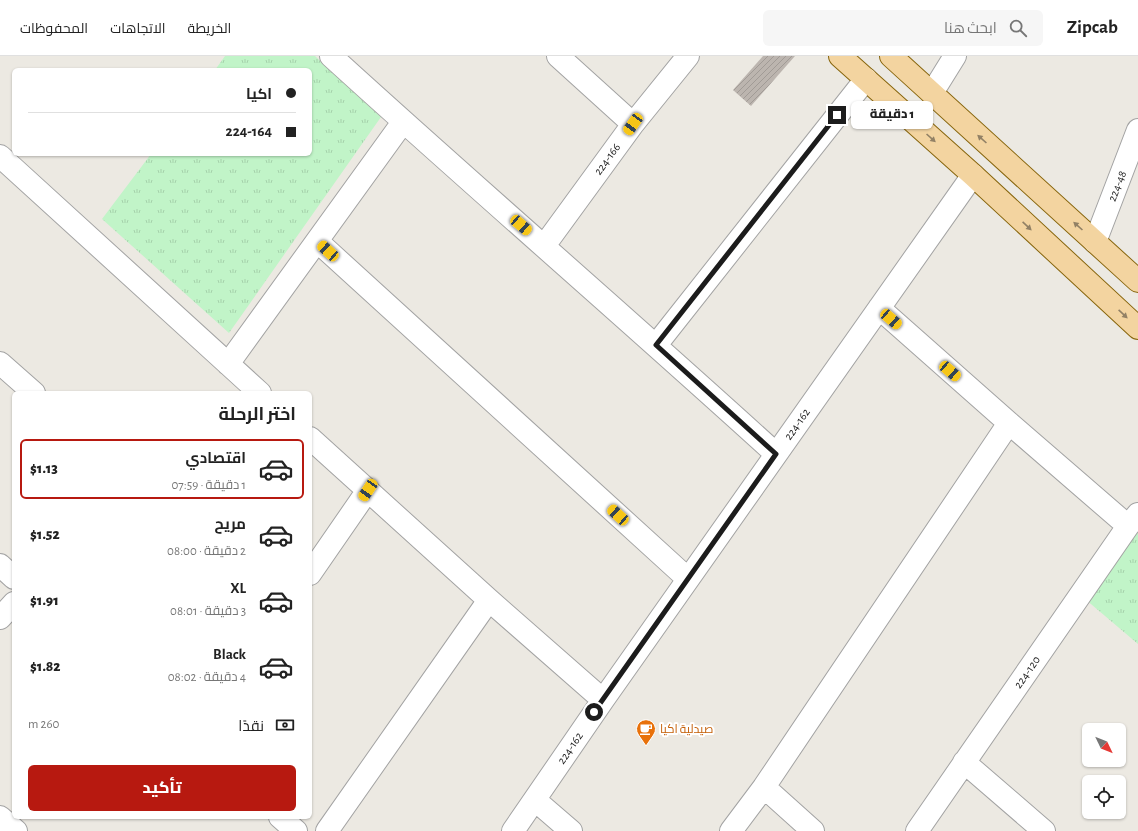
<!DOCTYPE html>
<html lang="ar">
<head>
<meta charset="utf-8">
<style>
  :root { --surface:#fff; --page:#f6f6f6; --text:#222; --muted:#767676; --line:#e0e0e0; --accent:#b71910 }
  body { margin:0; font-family:"Alegreya Sans",Cairo,sans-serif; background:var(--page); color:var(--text); direction:rtl; height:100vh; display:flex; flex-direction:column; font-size:15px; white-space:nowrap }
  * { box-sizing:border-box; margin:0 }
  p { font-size:13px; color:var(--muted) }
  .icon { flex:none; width:22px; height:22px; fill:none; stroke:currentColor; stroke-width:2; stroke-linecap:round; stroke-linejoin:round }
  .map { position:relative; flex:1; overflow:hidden; direction:ltr }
  .drawer { position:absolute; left:12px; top:335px; width:300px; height:428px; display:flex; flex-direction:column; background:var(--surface); border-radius:6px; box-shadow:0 1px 3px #0004; direction:rtl }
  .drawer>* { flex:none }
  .hud { position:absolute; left:12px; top:12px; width:300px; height:88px; border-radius:6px; box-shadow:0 1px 3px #0004; direction:rtl; display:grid; align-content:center; height:88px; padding:0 16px; background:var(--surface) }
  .needle { width:26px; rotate:133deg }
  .controls { position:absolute; left:1082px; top:667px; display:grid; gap:8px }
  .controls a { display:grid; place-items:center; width:44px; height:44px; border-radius:6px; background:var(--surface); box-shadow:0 1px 3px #0004; font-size:20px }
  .end { position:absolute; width:18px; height:18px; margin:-9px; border:5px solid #1c1c1c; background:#fff; box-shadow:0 0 0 2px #fff }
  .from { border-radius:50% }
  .bubble { position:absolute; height:28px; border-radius:6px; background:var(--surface); box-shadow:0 1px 3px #0004; font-size:13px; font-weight:800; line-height:28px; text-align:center; direction:rtl }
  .car { position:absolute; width:12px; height:24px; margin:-12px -6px; border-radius:5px; box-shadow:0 0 3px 1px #0007; background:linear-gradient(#f5c518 24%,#345 0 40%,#f5c518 0 76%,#345 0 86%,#f5c518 0) }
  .hud b { display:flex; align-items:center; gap:14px; height:38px; font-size:15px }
  .hud b+b { border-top:1px solid var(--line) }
  .hud i { width:10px; height:10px; background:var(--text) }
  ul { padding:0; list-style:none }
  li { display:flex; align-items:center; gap:12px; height:60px; margin:0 8px 6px; padding:0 8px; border:2px solid transparent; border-radius:6px }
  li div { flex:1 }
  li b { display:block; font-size:15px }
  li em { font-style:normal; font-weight:800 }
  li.on { border-color:var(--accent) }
  li>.icon { width:36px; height:36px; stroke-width:1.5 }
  h2 { padding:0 16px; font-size:18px; line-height:48px }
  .pay { display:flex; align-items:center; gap:10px; height:44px; padding:0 16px; font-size:15px }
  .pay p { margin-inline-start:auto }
  .cta { display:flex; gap:8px; margin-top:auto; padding:8px 16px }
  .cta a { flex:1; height:46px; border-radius:6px; background:var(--accent); color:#fff; font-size:16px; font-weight:800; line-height:46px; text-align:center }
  header { display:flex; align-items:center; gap:24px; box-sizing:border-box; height:56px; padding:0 20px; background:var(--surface); border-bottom:1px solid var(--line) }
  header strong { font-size:19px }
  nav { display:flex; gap:22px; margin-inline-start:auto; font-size:14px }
  .search { width:280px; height:36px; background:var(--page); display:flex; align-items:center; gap:10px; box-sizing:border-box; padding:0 14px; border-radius:6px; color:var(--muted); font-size:15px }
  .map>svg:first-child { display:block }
  .park { fill:url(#park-tufts) }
  .building { fill:url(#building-hatch) }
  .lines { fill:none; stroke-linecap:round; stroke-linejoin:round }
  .minor-casing { stroke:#a3a3a3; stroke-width:24 }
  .major-casing { stroke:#87650c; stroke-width:24 }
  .minor { stroke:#fff; stroke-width:22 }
  .major { stroke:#f3d4a0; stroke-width:22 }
  .oneway { fill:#928165 }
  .route { stroke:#1c1c1c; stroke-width:5 }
  .labels { text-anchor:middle; stroke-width:4; stroke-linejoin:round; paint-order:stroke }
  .street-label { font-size:12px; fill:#1c1c1c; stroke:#fff }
  .food-label { font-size:12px; fill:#c56008; stroke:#fff; text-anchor:start }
</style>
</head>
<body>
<header>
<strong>Zipcab</strong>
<div class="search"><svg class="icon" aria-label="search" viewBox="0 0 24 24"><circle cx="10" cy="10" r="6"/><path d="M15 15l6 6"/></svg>ابحث هنا</div>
<nav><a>الخريطة</a><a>الاتجاهات</a><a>المحفوظات</a></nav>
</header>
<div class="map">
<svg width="1138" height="775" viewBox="0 0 1138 775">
  <defs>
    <pattern id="park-tufts" width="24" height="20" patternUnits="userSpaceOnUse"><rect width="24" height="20" fill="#c1f4c8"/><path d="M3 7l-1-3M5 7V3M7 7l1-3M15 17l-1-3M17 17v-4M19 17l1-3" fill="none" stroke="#a5d1ab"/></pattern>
    <pattern id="building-hatch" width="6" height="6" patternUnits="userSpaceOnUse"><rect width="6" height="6" fill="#bcb5af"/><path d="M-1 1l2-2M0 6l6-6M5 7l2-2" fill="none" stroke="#a19b96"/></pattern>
  </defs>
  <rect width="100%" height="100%" fill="#ece9e2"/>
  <path class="park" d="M225 0H315L381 61 229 277 102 163 151 98H310V14H215Z
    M1138 469V588L1085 543Z"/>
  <path class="building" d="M763 0H795L751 50 733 34Z"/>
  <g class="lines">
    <defs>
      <path id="minor" d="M331 0C478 134 629 264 776 398
        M558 0 633 68
        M932 37 955 0
        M0 100 260 337
        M317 185 688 523
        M1095 186 1138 74
        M544 190 633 68 688 0
        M879 252 1009 367 1128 470
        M656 289 866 23
        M0 307 34 337
        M228 308 403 66
        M310 382 489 544 603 644
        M0 509 14 522
        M310 518 368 434
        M0 562 14 547
        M964 706 1044 775
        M764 731 813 775
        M535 744 571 775
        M0 761 16 775
        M280 761 296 775
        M327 775 489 544
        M513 775 603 644 973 119
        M731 775 764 731 1009 367
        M917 775 1128 470 1138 458"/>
      <path id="major" d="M840 0 973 119 1138 272
        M891 0 1138 225"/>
    </defs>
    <use href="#minor" class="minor-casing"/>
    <use href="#major" class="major-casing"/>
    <use href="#minor" class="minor"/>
    <use href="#major" class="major"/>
  </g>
  <defs><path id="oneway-solid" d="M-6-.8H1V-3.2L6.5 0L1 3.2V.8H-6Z"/></defs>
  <g class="oneway">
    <use href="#oneway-solid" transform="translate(931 82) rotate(42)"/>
    <use href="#oneway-solid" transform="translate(982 83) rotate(-138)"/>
    <use href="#oneway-solid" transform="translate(1027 170) rotate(43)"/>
    <use href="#oneway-solid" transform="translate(1078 170) rotate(-138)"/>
    <use href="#oneway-solid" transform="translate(1123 258) rotate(43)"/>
  </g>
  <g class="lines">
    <path class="route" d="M594 656 776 398 656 289 837 59"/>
  </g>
  <defs>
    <symbol id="cafe-pin" viewBox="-11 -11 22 30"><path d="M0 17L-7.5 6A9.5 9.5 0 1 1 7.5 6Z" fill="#e8710a" stroke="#fff"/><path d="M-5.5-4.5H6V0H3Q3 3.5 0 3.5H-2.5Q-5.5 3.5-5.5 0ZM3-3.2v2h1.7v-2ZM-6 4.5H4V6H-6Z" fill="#fff"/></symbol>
  </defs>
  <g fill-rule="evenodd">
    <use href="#cafe-pin" x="635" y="662" width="22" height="30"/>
  </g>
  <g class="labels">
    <g class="street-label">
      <text transform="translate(607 103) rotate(-54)" y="4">224-166</text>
      <text transform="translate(1117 130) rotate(-69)" y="4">224-48</text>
      <text transform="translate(797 368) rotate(-55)" y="4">224-162</text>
      <text transform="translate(1027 616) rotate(-55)" y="4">224-120</text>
      <text transform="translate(570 692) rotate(-56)" y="4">224-162</text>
    </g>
    <g class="food-label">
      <text x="660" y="677">صيدلية اكيا</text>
    </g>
  </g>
</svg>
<div class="controls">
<a><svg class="needle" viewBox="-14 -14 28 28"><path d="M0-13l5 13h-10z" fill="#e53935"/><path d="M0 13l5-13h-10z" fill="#767676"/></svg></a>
<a><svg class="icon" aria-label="locate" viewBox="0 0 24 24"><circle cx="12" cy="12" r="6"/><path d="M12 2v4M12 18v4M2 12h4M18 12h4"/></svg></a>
</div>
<i class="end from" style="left:594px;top:656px"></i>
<i class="end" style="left:837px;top:59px"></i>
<div class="bubble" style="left:851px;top:45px;width:82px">1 دقيقة</div>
<i class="car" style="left:633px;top:68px;rotate:216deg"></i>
<i class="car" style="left:521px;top:169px;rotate:131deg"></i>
<i class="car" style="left:328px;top:195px;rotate:312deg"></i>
<i class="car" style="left:891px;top:263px;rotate:131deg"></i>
<i class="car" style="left:950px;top:315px;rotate:131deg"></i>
<i class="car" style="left:368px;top:434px;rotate:214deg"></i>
<i class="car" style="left:618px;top:459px;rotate:312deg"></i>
<div class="hud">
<b><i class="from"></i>اكيا</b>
<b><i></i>224-164</b>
</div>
<section class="drawer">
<h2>اختر الرحلة</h2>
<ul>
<li class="on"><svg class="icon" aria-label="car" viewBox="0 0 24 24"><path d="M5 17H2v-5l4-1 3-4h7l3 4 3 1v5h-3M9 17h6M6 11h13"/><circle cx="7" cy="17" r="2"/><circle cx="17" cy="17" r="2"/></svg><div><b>اقتصادي</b><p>1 دقيقة · 07:59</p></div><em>$1.13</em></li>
<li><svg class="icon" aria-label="car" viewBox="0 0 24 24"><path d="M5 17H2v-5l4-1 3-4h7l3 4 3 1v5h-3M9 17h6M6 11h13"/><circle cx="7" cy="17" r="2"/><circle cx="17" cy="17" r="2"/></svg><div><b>مريح</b><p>2 دقيقة · 08:00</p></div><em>$1.52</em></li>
<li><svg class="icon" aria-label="car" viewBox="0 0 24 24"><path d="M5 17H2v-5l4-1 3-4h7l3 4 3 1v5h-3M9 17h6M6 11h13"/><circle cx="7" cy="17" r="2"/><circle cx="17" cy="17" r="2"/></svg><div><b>XL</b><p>3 دقيقة · 08:01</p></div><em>$1.91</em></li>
<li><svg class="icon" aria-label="car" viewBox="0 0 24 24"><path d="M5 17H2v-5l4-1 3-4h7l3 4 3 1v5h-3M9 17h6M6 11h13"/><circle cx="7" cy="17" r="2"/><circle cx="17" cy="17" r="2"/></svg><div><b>Black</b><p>4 دقيقة · 08:02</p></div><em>$1.82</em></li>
</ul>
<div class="pay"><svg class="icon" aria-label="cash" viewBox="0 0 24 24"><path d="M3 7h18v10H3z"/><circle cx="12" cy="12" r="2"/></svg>نقدًا<p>260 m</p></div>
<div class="cta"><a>تأكيد</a></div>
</section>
</div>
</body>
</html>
